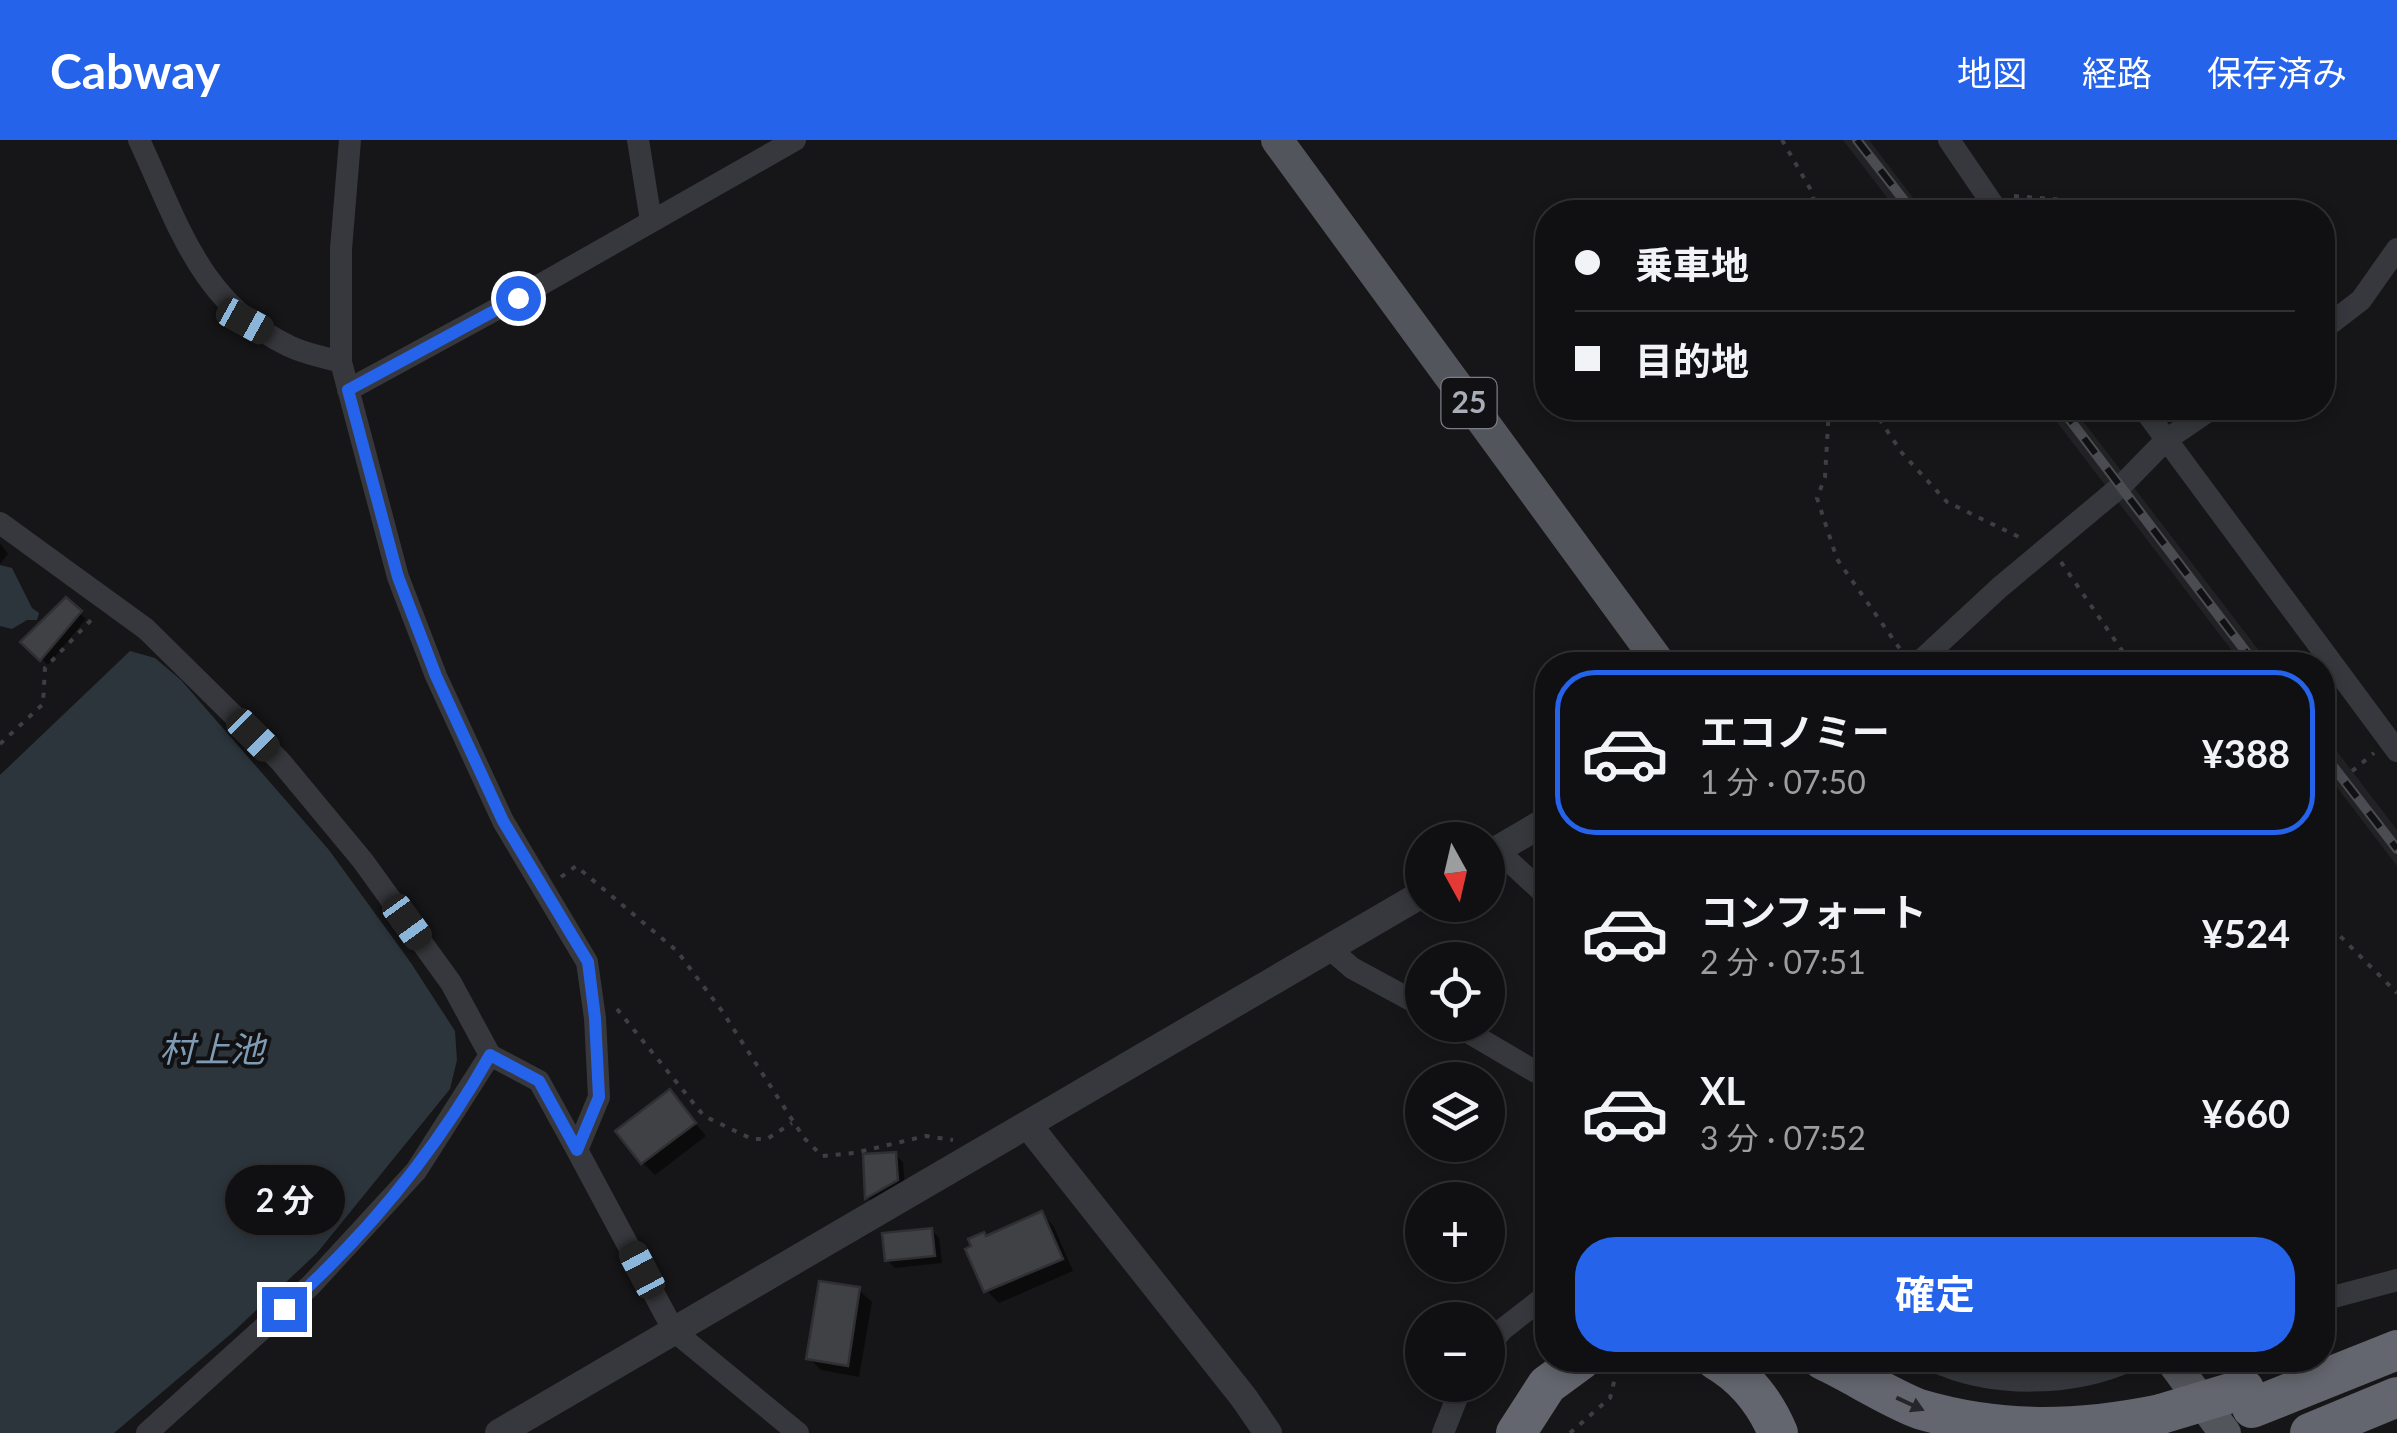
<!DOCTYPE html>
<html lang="ja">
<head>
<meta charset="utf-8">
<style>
  :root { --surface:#101012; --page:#19191b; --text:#f1f3f6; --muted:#9c9d9f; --line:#303032; --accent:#2563eb }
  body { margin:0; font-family:Lato,"Noto Sans JP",sans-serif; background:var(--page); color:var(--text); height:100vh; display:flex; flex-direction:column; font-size:38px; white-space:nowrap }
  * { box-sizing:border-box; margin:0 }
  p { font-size:32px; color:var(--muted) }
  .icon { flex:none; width:55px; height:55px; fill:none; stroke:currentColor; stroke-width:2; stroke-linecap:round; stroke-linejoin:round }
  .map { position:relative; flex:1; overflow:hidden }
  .panel { position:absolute; left:1535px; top:512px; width:800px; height:720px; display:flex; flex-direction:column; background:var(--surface); border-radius:40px; box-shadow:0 5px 15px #0003,0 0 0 2px var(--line) }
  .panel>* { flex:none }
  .banner { position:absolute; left:1535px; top:60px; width:800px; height:220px; border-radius:40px; box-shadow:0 5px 15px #0003,0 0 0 2px var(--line); display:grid; align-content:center; height:220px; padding:0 40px; background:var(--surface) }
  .needle { width:65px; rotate:172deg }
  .tools { position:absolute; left:1405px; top:682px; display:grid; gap:20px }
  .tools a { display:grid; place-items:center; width:100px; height:100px; border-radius:50%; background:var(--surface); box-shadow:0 5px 15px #0003,0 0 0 2px var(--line); font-size:50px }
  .end { position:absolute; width:45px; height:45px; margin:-22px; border:12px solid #2563eb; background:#fff; box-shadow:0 0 0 5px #fff }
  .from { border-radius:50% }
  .bubble { position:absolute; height:70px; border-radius:35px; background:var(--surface); box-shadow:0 5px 15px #0003,0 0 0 2px var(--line); font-size:32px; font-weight:700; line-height:70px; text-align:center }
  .car { position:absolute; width:30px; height:60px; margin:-30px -15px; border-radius:12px; box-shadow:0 0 8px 2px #0007; background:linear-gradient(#222 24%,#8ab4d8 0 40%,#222 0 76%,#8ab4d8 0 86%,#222 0) }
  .banner b { display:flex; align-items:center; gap:35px; height:95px; font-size:38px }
  .banner b+b { border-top:2px solid var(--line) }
  .banner i { width:25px; height:25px; background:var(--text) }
  ul { padding:18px 0 0; list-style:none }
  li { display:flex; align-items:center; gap:30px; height:165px; margin:0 20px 15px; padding:0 20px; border:5px solid transparent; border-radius:40px }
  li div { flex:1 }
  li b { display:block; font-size:38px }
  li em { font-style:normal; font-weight:700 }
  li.current { border-color:var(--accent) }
  li>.icon { width:90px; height:90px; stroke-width:1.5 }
  .primary-button { display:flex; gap:20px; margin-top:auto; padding:20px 40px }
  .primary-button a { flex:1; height:115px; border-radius:40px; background:var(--accent); color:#fff; font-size:40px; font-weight:700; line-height:115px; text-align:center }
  header { display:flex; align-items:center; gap:60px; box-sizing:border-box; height:140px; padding:0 50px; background:var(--accent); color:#fff }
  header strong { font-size:48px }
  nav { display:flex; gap:55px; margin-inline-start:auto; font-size:35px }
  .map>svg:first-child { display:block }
  .built { fill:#222225 }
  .water { fill:#2c353c }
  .shadow { fill:#0007 }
  .building { fill:#404145; stroke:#303034; stroke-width:2.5 }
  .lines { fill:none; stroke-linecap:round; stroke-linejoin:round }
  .path { stroke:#3d3f44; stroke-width:4; stroke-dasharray:5 8; stroke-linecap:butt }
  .minor { stroke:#37383d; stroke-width:22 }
  .tertiary { stroke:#37383d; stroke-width:28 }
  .primary { stroke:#53555c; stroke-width:32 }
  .motorway { stroke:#63666e; stroke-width:40 }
  .rail-casing { stroke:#4a4c52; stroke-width:10 }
  .rail { stroke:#111113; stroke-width:6; stroke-dasharray:19; stroke-linecap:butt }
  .motorway-bridge { stroke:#63666e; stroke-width:40 }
  .oneway { fill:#26262a }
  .route { stroke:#2563eb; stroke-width:12 }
  .labels { text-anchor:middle; stroke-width:8; stroke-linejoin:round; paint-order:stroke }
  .shield { fill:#111113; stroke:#7b7e86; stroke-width:2.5 }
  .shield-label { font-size:30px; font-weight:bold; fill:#a8adb8 }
  .water-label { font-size:35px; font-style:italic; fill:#7f9bb3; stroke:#111113 }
</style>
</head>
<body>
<header>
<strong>Cabway</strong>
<nav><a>地図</a><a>経路</a><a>保存済み</a></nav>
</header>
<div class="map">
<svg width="2397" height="1293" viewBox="0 0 2397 1293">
  <rect width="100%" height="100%" fill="#161618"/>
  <path class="built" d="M1843 0H1869L1924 72H1898Z
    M2046 268H2073L2270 525H2243Z
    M2323 593 2397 690V726L2323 629Z"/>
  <path class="water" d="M0 425 12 428 32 468 39 473 37 480H27L12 489 0 486Z
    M130 511 155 518 181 540 329 710 411 823 455 891 457 920 450 949 317 1113 232 1193 114 1293H0V635Z"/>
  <path class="shadow" d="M0 403 8 414 0 424Z
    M66 460 86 479 48 525 24 502Z
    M670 953 706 996 655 1035 643 1023Z
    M895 1014 903 1022 905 1048 875 1065 868 1058 865 1016Z
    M1042 1074 1054 1087 1073 1131 999 1163 987 1151 969 1110 987 1098Z
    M931 1090 939 1098 942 1123 895 1128 887 1120Z
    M859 1150 872 1162 859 1237 821 1230 809 1218Z"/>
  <path class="building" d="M66 457 82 471 40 521 20 502Z
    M670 949 696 983 641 1024 615 991Z
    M896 1012 898 1040 865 1059 863 1014Z
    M1042 1071 1063 1119 984 1152 965 1109 971 1106 968 1099 984 1092 986 1096Z
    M932 1088 935 1116 885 1121 882 1093Z
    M819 1141 860 1147 848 1226 806 1219Z"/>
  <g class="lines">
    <path class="path" d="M1782 0 1812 52 1816 72
      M2014 56 2078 61 2138 72
      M2065 60 2071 72
      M2166 72 2186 67 2192 72
      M1829 268 1825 337 1817 358 1837 419 1900 509
      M1872 268 1902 313 1947 362 2023 399
      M2061 422 2132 525
      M0 604 43 564 45 528 94 477
      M2322 656 2374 613
      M561 737 576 726 677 811 722 871 804 998 822 1016 854 1013 926 996 953 1000
      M2322 778 2397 853
      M617 869 704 976 752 999H767L792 983
      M1570 1293 1610 1258 1616 1234"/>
    <path class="minor" d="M139 0C178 83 200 164 289 206 305 214 324 217 341 222
      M350 0 341 109V222L398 437 436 536 503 681 587 822 595 878 599 957 577 1010 674 1191 798 1293
      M638 0 651 81
      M1949 0 1998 72
      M2322 190 2361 160 2397 109
      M348 250 517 158 795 0
      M2143 268 2397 611
      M0 383 146 489 280 621 363 721 451 843 490 915
      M1916 525 1999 448 2121 346 2166 300 2213 268
      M1497 710 1548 757
      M1329 808 1352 828 1422 866
      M1456 885 1536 932 1548 934
      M2322 1160 2397 1140
      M1488 1206 1503 1189 1548 1154
      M1932 1220C1990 1248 2072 1247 2131 1220
      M147 1293 311 1145 416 1031 490 915 539 941 577 1010
      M1443 1293 1462 1245"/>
    <path class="tertiary" d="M1488 715 1548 680
      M1028 985 1244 1258 1268 1293
      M499 1293 1422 754"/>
    <path class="primary" d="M1277 0 1661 525
      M2171 1220 2225 1293"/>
    <path class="motorway" d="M1716 1220C1745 1237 1765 1262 1778 1293
      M1823 1220C1855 1235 1886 1256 1919 1269 2000 1293 2077 1291 2161 1274
      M2252 1268 2397 1210
      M1516 1293 1547 1245 1581 1220
      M2310 1293 2397 1257"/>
    <defs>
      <path id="rail" d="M1857 0 1913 72
        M2061 268 2256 525
        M2322 612 2397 709"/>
    </defs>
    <use href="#rail" class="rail-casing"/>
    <use href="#rail" class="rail"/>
    <path class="motorway-bridge" d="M2161 1274 2244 1249"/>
  </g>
  <defs><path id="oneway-solid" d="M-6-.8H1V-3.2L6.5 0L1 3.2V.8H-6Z" transform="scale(2.5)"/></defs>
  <use class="oneway" href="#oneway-solid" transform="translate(1910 1264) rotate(25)"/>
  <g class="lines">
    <path class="route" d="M284 1169C366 1096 436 1011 490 915L539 941 577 1010 599 957 595 878 588 822 503 681 436 536 398 437 348 250 518 158"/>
  </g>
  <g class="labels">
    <rect class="shield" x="1441.5" y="238" width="55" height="50" rx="8"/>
    <g class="shield-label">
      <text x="1469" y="273">25</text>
    </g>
    <g class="water-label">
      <text x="212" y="922">村上池</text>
    </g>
  </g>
</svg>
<div class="tools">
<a><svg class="needle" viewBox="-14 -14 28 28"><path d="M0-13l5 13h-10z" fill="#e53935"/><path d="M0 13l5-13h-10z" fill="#9c9d9f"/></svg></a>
<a><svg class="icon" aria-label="locate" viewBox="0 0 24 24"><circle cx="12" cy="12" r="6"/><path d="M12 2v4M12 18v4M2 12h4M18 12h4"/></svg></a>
<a><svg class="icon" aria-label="layers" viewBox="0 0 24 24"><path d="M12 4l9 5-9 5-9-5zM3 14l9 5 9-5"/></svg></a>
<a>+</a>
<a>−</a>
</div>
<i class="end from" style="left:518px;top:158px"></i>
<i class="end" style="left:284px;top:1169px"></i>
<div class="bubble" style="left:225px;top:1025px;width:120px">2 分</div>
<i class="car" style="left:245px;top:181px;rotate:119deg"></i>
<i class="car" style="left:253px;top:595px;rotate:135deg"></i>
<i class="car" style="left:407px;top:782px;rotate:144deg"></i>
<i class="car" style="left:642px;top:1130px;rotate:332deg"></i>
<div class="banner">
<b><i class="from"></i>乗車地</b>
<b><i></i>目的地</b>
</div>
<section class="panel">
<ul>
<li class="current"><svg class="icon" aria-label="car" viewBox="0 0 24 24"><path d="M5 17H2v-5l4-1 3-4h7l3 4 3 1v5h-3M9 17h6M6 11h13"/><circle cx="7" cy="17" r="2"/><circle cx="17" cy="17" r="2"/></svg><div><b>エコノミー</b><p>1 分 · 07:50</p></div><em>¥388</em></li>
<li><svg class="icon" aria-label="car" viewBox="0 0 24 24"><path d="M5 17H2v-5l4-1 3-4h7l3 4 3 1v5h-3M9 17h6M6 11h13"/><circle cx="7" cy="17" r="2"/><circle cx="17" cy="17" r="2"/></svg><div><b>コンフォート</b><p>2 分 · 07:51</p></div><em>¥524</em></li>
<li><svg class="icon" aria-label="car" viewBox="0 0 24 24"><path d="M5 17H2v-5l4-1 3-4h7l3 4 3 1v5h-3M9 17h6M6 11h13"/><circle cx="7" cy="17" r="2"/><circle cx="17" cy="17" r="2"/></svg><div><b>XL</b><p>3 分 · 07:52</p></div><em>¥660</em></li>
</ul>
<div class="primary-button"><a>確定</a></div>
</section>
</div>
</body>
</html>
